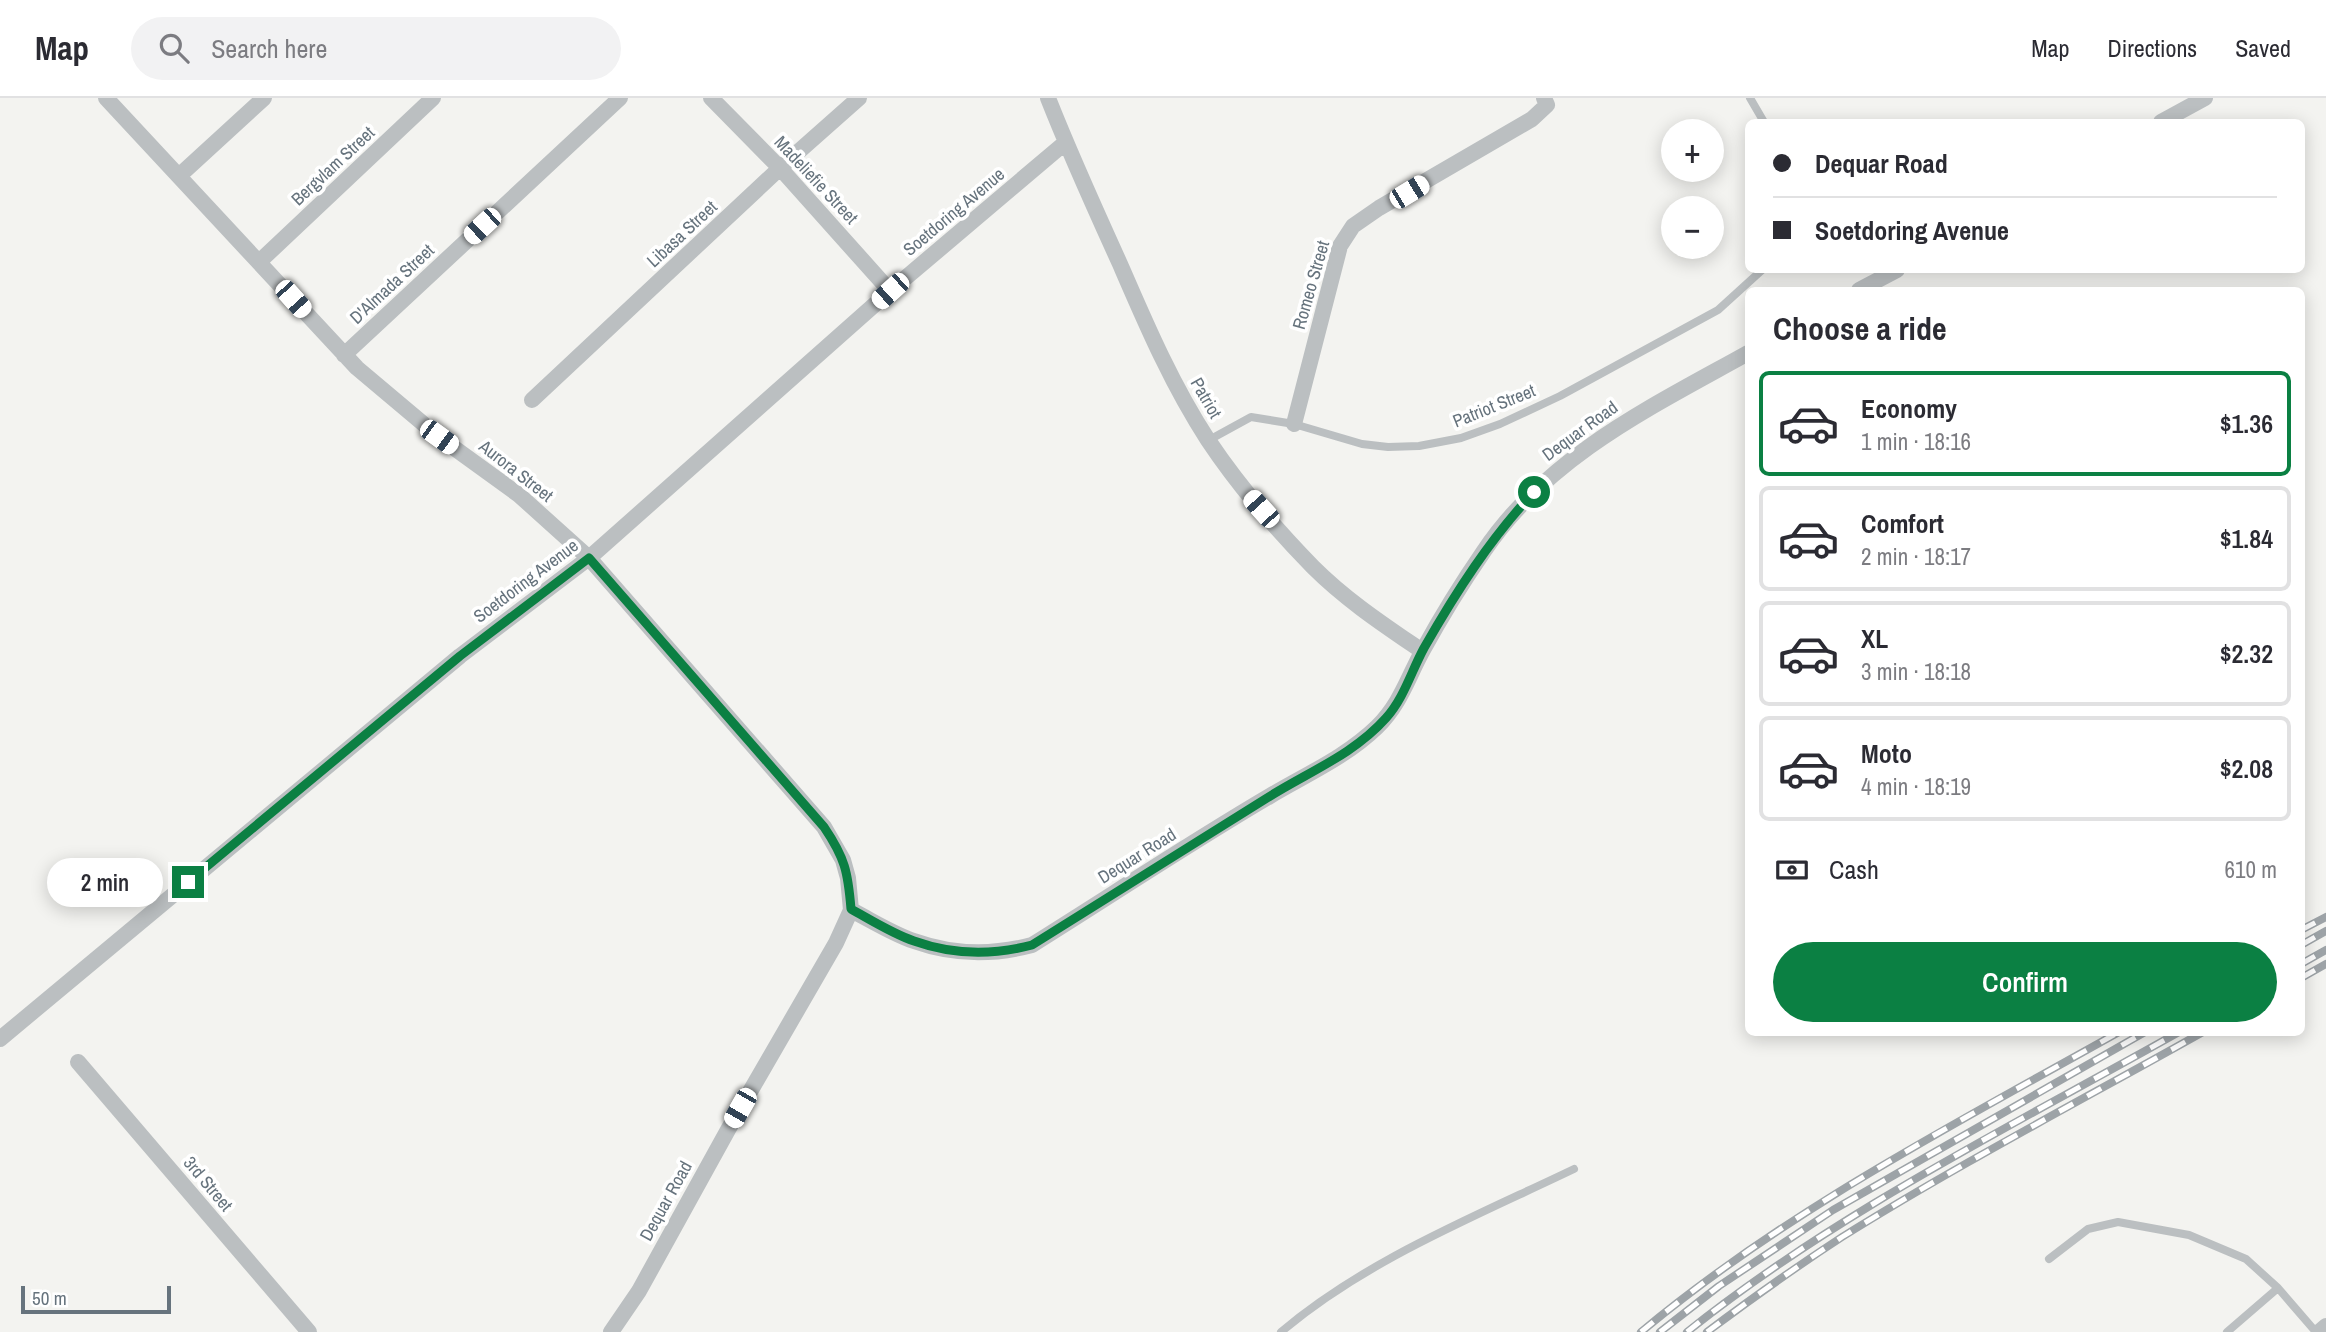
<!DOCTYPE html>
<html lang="en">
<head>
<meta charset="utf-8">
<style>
  :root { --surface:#fff; --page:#f2f2f3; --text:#2b2b33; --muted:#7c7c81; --line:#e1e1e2; --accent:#0b8043 }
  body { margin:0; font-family:"Archivo Narrow",sans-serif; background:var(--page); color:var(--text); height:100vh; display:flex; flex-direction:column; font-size:26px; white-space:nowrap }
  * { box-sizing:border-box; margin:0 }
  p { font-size:23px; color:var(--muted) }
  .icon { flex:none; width:38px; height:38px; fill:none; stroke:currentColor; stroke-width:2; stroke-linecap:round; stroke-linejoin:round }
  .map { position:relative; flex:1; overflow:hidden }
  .panel { position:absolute; left:1745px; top:189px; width:560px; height:749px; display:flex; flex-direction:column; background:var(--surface); border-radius:10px; box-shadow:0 4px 18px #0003 }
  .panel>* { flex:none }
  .hud { position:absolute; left:1745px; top:21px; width:560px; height:154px; border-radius:10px; box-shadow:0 4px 18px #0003; display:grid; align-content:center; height:154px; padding:0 28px; background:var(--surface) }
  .tools { position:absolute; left:1661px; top:21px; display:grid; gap:14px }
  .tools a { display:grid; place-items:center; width:63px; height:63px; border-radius:50%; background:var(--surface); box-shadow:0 4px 18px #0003; font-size:35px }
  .scale { position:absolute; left:21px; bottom:18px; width:150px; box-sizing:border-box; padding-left:7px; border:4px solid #66737d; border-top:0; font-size:19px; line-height:24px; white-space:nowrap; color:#66737d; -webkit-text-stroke:5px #fff; paint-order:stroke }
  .end { position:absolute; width:32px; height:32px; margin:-16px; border:9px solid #0b8043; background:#fff; box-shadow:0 0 0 4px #fff }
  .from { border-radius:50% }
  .bubble { position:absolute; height:49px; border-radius:24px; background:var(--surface); box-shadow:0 4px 18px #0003; font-size:23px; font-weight:600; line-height:49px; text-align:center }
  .car { position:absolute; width:21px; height:42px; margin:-21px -10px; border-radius:9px; box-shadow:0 0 5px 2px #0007; background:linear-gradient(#fff 24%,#345 0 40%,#fff 0 76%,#345 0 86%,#fff 0) }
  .hud b { display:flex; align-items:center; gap:24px; height:66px; font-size:26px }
  .hud b+b { border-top:2px solid var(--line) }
  .hud i { width:18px; height:18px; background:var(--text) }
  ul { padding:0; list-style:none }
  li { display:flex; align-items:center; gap:21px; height:105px; margin:0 14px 10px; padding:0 14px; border:4px solid var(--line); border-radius:10px }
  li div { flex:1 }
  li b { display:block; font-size:26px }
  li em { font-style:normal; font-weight:600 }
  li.on { border-color:var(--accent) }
  li>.icon { width:63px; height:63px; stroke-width:1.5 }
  h2 { padding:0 28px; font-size:32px; line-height:84px }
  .pay { display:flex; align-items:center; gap:18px; height:77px; padding:0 28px; font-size:26px }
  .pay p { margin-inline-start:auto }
  .button { display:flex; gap:14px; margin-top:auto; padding:14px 28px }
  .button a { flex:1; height:80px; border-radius:42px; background:var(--accent); color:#fff; font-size:28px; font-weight:600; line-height:80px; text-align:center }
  header { display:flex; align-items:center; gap:42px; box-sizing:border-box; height:98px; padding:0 35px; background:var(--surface); border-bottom:2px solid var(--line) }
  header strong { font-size:33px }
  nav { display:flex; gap:38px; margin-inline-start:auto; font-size:24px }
  .search { width:490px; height:63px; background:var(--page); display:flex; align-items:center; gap:18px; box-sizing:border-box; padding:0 24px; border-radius:38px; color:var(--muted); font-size:26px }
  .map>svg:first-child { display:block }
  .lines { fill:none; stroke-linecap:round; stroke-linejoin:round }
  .service { stroke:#bbbfc1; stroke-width:8 }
  .minor { stroke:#bbbfc1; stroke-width:16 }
  .rail-casing { stroke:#9da3a7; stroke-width:8 }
  .rail { stroke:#fff; stroke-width:5; stroke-dasharray:16; stroke-linecap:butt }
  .route { stroke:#0b8043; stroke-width:9 }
  .labels { text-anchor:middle; stroke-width:7; stroke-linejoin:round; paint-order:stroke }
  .street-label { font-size:18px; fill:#66737d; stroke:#fff }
</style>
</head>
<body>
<header>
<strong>Map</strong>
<div class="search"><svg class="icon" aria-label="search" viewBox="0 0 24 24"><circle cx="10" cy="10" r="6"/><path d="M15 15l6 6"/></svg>Search here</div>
<nav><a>Map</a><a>Directions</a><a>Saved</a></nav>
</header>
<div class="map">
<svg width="2326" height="1234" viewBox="0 0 2326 1234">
  <rect width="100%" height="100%" fill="#f3f3f0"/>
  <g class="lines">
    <path class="service" d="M1750 0 1764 24
      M1209 342 1251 319 1294 326 1362 346 1388 349 1419 348 1461 340 1500 326 1560 298 1718 212 1762 172
      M2049 1161 2088 1131 2118 1124 2189 1137 2246 1161 2278 1190 2316 1234
      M1281 1234C1366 1162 1474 1119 1574 1071
      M2227 1234 2278 1190"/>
    <path class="minor" d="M106 0 357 270 439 339 519 397 589 460 824 729 843 762 848 780 851 812 836 845 729 1030 639 1193 611 1234
      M711 0 780 70 890 193
      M1048 0C1070 56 1095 111 1120 166 1146 226 1172 287 1208 342 1238 387 1275 430 1313 469 1346 502 1384 527 1422 553
      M2161 24 2205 0
      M180 77 264 0
      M259 164 433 0
      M1859 192 1897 172
      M344 257 620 0
      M532 302 780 70 859 0
      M1294 326 1340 148 1353 128 1379 110 1532 21 1547 7 1544 0
      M851 812C871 822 893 836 914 843 953 857 994 857 1032 847 1112 797 1190 745 1270 698 1307 676 1346 659 1377 629 1401 605 1407 581 1423 552 1441 519 1462 485 1484 453 1548 358 1651 309 1748 255
      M0 941 460 558 589 460 890 193 1066 44
      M78 964 309 1234
      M2319 1234 2326 1228"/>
    <defs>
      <path id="rail" d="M2301 832 2326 819
        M2301 847 2326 833
        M2301 866 2326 852
        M2301 880 2326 866
        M1641 1234C1786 1113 1955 1026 2119 934
        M1660 1234 1719 1188 1833 1112 2145 934
        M1687 1234C1837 1114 2012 1028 2179 934
        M1707 1234C1751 1201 1796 1169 1842 1139 1959 1066 2082 1002 2203 934"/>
    </defs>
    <use href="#rail" class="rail-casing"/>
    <use href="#rail" class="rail"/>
  </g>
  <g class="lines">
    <path class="route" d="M188 784 460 558 589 460 824 729C845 760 848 774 851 811 871 822 893 836 914 843 953 857 994 857 1032 847 1111 798 1189 748 1267 700 1308 674 1353 657 1386 620 1404 600 1411 574 1424 550 1456 494 1490 441 1534 394"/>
  </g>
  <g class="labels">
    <g class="street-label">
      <text transform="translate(333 68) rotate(-43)" y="6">Bergvlam Street</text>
      <text transform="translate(816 82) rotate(47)" y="6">Madeliefie Street</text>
      <text transform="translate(954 114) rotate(-40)" y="6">Soetdoring Avenue</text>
      <text transform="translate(682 136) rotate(-43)" y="6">Libasa Street</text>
      <text transform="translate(392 186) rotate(-43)" y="6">D'Almada Street</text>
      <text transform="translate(1311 187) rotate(-74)" y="6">Romeo Street</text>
      <text transform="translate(1206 300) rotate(60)" y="6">Patriot</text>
      <text transform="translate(1494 308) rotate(-22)" y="6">Patriot Street</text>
      <text transform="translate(1580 333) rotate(-36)" y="6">Dequar Road</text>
      <text transform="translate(516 373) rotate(38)" y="6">Aurora Street</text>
      <text transform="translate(526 483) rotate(-37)" y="6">Soetdoring Avenue</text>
      <text transform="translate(1137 758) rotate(-32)" y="6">Dequar Road</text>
      <text transform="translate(208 1086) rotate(50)" y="6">3rd Street</text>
      <text transform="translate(666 1103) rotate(-61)" y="6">Dequar Road</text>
    </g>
  </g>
</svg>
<div class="tools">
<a>+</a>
<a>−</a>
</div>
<div class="scale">50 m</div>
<i class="end from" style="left:1534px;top:394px"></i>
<i class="end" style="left:188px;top:784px"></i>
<div class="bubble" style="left:47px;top:760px;width:116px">2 min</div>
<i class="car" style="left:1409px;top:94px;rotate:59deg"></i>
<i class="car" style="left:482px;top:128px;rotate:227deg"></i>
<i class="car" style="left:890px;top:193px;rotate:228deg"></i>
<i class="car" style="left:293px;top:201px;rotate:138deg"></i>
<i class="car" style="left:439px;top:339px;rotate:126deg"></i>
<i class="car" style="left:1261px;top:411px;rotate:318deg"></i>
<i class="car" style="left:740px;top:1010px;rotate:210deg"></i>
<div class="hud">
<b><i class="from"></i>Dequar Road</b>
<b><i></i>Soetdoring Avenue</b>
</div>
<section class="panel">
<h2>Choose a ride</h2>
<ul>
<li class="on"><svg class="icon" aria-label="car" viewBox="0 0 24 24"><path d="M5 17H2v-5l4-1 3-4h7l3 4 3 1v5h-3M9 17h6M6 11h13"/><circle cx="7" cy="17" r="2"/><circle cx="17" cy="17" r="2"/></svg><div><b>Economy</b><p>1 min · 18:16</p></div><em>$1.36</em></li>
<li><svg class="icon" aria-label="car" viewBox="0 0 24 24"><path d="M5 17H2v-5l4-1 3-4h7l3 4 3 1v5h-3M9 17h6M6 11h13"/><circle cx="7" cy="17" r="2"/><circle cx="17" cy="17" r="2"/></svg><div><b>Comfort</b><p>2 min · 18:17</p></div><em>$1.84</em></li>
<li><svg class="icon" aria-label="car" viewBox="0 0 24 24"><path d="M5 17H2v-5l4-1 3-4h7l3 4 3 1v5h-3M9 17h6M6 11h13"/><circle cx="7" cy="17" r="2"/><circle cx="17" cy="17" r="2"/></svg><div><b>XL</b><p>3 min · 18:18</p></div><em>$2.32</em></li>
<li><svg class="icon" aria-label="car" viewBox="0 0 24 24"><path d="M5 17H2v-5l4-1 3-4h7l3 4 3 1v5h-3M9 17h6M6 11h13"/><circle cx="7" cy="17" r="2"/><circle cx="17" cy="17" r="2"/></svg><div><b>Moto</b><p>4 min · 18:19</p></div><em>$2.08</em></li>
</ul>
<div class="pay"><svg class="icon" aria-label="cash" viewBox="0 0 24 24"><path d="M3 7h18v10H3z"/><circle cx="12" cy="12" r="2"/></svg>Cash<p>610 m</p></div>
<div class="button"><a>Confirm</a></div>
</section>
</div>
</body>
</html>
